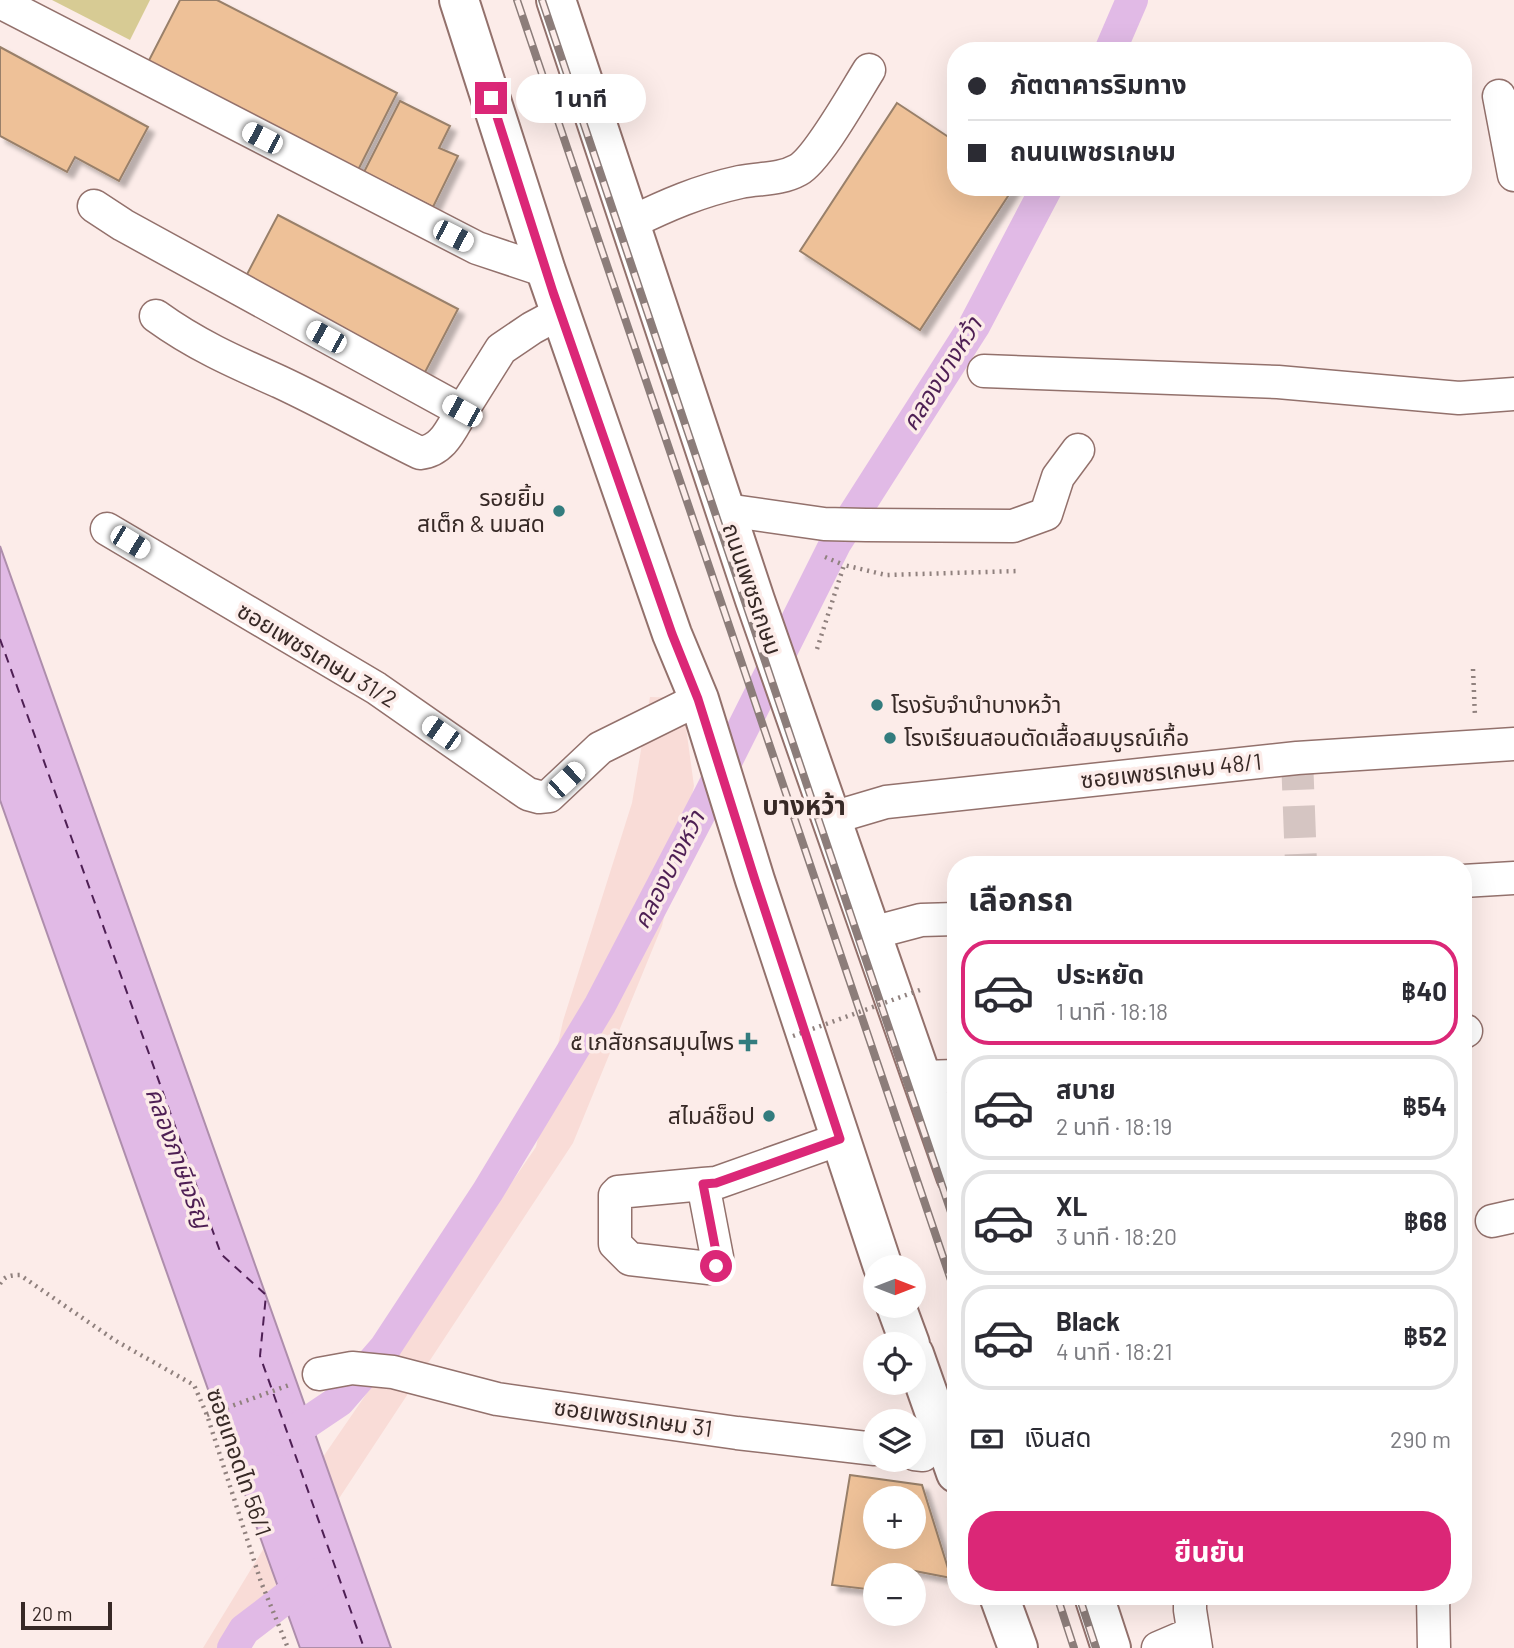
<!DOCTYPE html>
<html lang="th">
<head>
<meta charset="utf-8">
<style>
  :root { --surface:#fff; --page:#f2f2f3; --text:#2b2b33; --muted:#7c7c81; --line:#e1e1e2; --accent:#db2777 }
  body { margin:0; font-family:Barlow,"Noto Sans Thai",sans-serif; background:var(--page); color:var(--text); height:100vh; display:flex; flex-direction:column; font-size:26px; white-space:nowrap }
  * { box-sizing:border-box; margin:0 }
  p { font-size:23px; color:var(--muted) }
  .icon { flex:none; width:38px; height:38px; fill:none; stroke:currentColor; stroke-width:2; stroke-linecap:round; stroke-linejoin:round }
  .map { position:relative; flex:1; overflow:hidden }
  .drawer { position:absolute; left:947px; top:856px; width:525px; height:749px; display:flex; flex-direction:column; background:var(--surface); border-radius:28px; box-shadow:0 7px 28px #0002 }
  .drawer>* { flex:none }
  .banner { position:absolute; left:947px; top:42px; width:525px; height:154px; border-radius:28px; box-shadow:0 7px 28px #0002; display:grid; align-content:center; height:154px; padding:0 21px; background:var(--surface) }
  .needle { width:46px; rotate:90deg }
  .tools { position:absolute; left:863px; top:1255px; display:grid; gap:14px }
  .tools a { display:grid; place-items:center; width:63px; height:63px; border-radius:50%; background:var(--surface); box-shadow:0 7px 28px #0002; font-size:35px }
  .scale { position:absolute; left:21px; bottom:18px; width:91px; box-sizing:border-box; padding-left:7px; border:4px solid #372926; border-top:0; font-size:19px; line-height:24px; white-space:nowrap; color:#372926; -webkit-text-stroke:5px #fcece9; paint-order:stroke }
  .end { position:absolute; width:32px; height:32px; margin:-16px; border:9px solid #db2777; background:#fff; box-shadow:0 0 0 4px #fff }
  .from { border-radius:50% }
  .bubble { position:absolute; height:49px; border-radius:24px; background:var(--surface); box-shadow:0 7px 28px #0002; font-size:23px; font-weight:700; line-height:49px; text-align:center }
  .car { position:absolute; width:21px; height:42px; margin:-21px -10px; border-radius:9px; box-shadow:0 0 5px 2px #0007; background:linear-gradient(#fff 24%,#345 0 40%,#fff 0 76%,#345 0 86%,#fff 0) }
  .banner b { display:flex; align-items:center; gap:24px; height:66px; font-size:26px }
  .banner b+b { border-top:2px solid var(--line) }
  .banner i { width:18px; height:18px; background:var(--text) }
  ul { padding:0; list-style:none }
  li { display:flex; align-items:center; gap:21px; height:105px; margin:0 14px 10px; padding:0 7px; border:4px solid var(--line); border-radius:28px }
  li div { flex:1 }
  li b { display:block; font-size:26px }
  li em { font-style:normal; font-weight:700 }
  li.active { border-color:var(--accent) }
  li>.icon { width:63px; height:63px; stroke-width:1.5 }
  h2 { padding:0 21px; font-size:32px; line-height:84px }
  .pay { display:flex; align-items:center; gap:18px; height:77px; padding:0 21px; font-size:26px }
  .pay p { margin-inline-start:auto }
  .cta { display:flex; gap:14px; margin-top:auto; padding:14px 21px }
  .cta a { flex:1; height:80px; border-radius:28px; background:var(--accent); color:#fff; font-size:28px; font-weight:700; line-height:80px; text-align:center }
  .map>svg:first-child { display:block }
  .built { fill:#f9dcd7 }
  .green { fill:#d7cb94 }
  .water { fill:#e1bae6; stroke:#ae8eac; stroke-width:2 }
  .lines { fill:none; stroke-linecap:round; stroke-linejoin:round }
  .canal { stroke:#e1bae6; stroke-width:32 }
  .ferry { stroke:#4e1f54; stroke-width:2; stroke-dasharray:9 7; stroke-linecap:butt }
  .building { fill:#eec198; stroke:#99806a; stroke-width:2; fill-rule:evenodd; filter:url(#shadow) }
  .minor-tunnel { stroke:#d5c5c2; stroke-width:32; stroke-dasharray:32 16; stroke-linecap:butt }
  .minor-casing { stroke:#93716c; stroke-width:35 }
  .major-casing { stroke:#93716c; stroke-width:42 }
  .path { stroke:#90817e; stroke-width:4.5; stroke-dasharray:2 5; stroke-linecap:butt }
  .minor { stroke:#fff; stroke-width:32 }
  .major { stroke:#fff; stroke-width:38 }
  .rail-casing { stroke:#8c7d7a; stroke-width:8 }
  .rail { stroke:#fcece9; stroke-width:5; stroke-dasharray:16; stroke-linecap:butt }
  .path-bridge { stroke:#90817e; stroke-width:4.5; stroke-dasharray:2 5; stroke-linecap:butt }
  .route { stroke:#db2777; stroke-width:9 }
  .poi-dot { fill:#337c7e; stroke:#fcece9; stroke-width:2.5 }
  .labels { text-anchor:middle; stroke-width:7; stroke-linejoin:round; paint-order:stroke }
  .poi-label { font-size:23px; fill:#372926; stroke:#fcece9; text-anchor:end }
  .street-label { font-size:23px; fill:#372926; stroke:#fcece9 }
  .water-label { font-size:24px; font-style:italic; fill:#4e1f54; stroke:#fcece9 }
  .quarter-label { font-size:26px; font-weight:bold; fill:#372926; stroke:#fcece9 }
</style>
</head>
<body>
<div class="map">
<svg width="1514" height="1648" viewBox="0 0 1514 1648">
  <defs>
    <filter id="shadow"><feDropShadow dx="6" dy="6" stdDeviation="2" flood-color="#0004"/></filter>
  </defs>
  <rect width="100%" height="100%" fill="#fcece9"/>
  <path class="built" d="M650 697 682 698 694 786 662 926 573 1143 338 1500 323 1457 536 1147 563 1021 632 803Z
    M264 1548 278 1584 242 1648H203Z"/>
  <path class="green" d="M52 0H150L130 40Z"/>
  <path class="water" d="M0 546 391 1648H300L264 1548 0 800Z"/>
  <g class="lines">
    <path class="canal" d="M1110 51 1132 0
      M281 1440 339 1401 385 1348 488 1191 600 1005 711 792 835 544 974 326 1047 187
      M233 1648 244 1630 317 1574"/>
    <path class="ferry" d="M0 639 221 1254 266 1295 260 1356 364 1648"/>
  </g>
  <path class="building" d="M180 0H217L397 93 354 178 144 70Z
    M0 47 148 127 119 181 75 157 67 172 0 136Z
    M400 101 450 126 439 148 458 156 433 207 364 172Z
    M897 103 956 142V187H1014L920 330 800 251Z
    M278 215 458 309 423 376 243 282Z
    M850 1475 922 1485 951 1578 899 1568 898 1575H875V1590L832 1585ZM875 1498H914V1536H875Z"/>
  <g class="lines">
    <path class="minor-tunnel" d="M1297 758 1301 864"/>
    <defs>
      <path id="minor" d="M0 2 477 248 546 271
        M1499 96 1514 175
        M94 206 123 225 462 411 501 349 532 328 560 313
        M630 223C667 205 699 191 740 182 759 178 780 180 798 170 818 159 855 92 869 70
        M156 316C196 345 235 362 280 382 327 404 373 430 420 453 443 451 451 429 462 411
        M984 371 1278 382 1459 398 1514 394
        M726 510 824 524 866 525 1013 526 1046 514 1058 477 1078 450
        M107 529 376 688 528 794 539 797 549 796 600 748 699 699
        M832 818 886 802 1297 758 1514 744
        M1463 881 1514 878
        M872 933 921 920 956 919
        M1463 1031H1466
        M921 1077 956 1076
        M703 1184 717 1257 716 1266 709 1268 630 1259 615 1244V1195L618 1192 703 1184 716 1183 840 1139
        M1492 1221 1514 1216
        M319 1374 352 1368 393 1372 497 1399 737 1433 875 1449
        M914 1454 923 1455
        M1190 1596V1610L1196 1648
        M1433 1596 1434 1648
        M1158 1648 1193 1633"/>
      <path id="major" d="M459 0 546 271 672 634 699 699 755 880 883 1267
        M556 0 755 600 956 1176
        M896 1306 910 1344
        M914 1354 956 1473
        M999 1596 1018 1648
        M1094 1596 1111 1648"/>
    </defs>
    <use href="#minor" class="minor-casing"/>
    <use href="#major" class="major-casing"/>
    <path class="path" d="M825 557 844 565
      M817 649 844 565 886 575 1019 571
      M1473 669 1475 717
      M0 1284C4 1276 11 1275 20 1275L116 1341 194 1385 207 1415 261 1582 288 1648
      M207 1415 292 1384"/>
    <use href="#minor" class="minor"/>
    <use href="#major" class="major"/>
    <defs>
      <path id="rail" d="M517 0 956 1295
        M542 0 956 1227
        M1057 1596 1074 1648
        M1079 1596 1096 1648"/>
    </defs>
    <use href="#rail" class="rail-casing"/>
    <use href="#rail" class="rail"/>
    <path class="path-bridge" d="M793 1036 920 990"/>
  </g>
  <g class="lines">
    <path class="route" d="M491 98 553 292 672 634 698 699 755 880 840 1139 716 1183 703 1184 717 1257 716 1266"/>
  </g>
  <g class="poi-dot">
    <circle cx="559" cy="511" r="7"/>
    <circle cx="877" cy="705" r="7"/>
    <circle cx="890" cy="738" r="7"/>
    <path d="M744.5 1031.5h7v7h7v7h-7v7h-7v-7h-7v-7h7z"/>
    <circle cx="769" cy="1116" r="7"/>
  </g>
  <g class="labels">
    <g class="poi-label">
      <text x="545" y="506">รอยยิ้ม<tspan x="545" dy="26">สเต็ก &amp; นมสด</tspan></text>
      <text x="891" y="713" text-anchor="start">โรงรับจำนำบางหว้า</text>
      <text x="904" y="746" text-anchor="start">โรงเรียนสอนตัดเสื้อสมบูรณ์เกื้อ</text>
      <text x="734" y="1050">๕ เภสัชกรสมุนไพร</text>
      <text x="755" y="1124">สไมล์ช็อป</text>
    </g>
    <g class="street-label">
      <text transform="translate(752 589) rotate(71)" y="8">ถนนเพชรเกษม</text>
      <text transform="translate(317 655) rotate(31)" y="8">ซอยเพชรเกษม 31/2</text>
      <text transform="translate(1171 771) rotate(-6)" y="8">ซอยเพชรเกษม 48/1</text>
      <text transform="translate(633 1418) rotate(8)" y="8">ซอยเพชรเกษม 31</text>
      <text transform="translate(239 1462) rotate(71)" y="8">ซอยเทอดไท 56/1</text>
    </g>
    <g class="water-label">
      <text transform="translate(942 374) rotate(-58)" y="8">คลองบางหว้า</text>
      <text transform="translate(669 870) rotate(-63)" y="8">คลองบางหว้า</text>
      <text transform="translate(178 1158) rotate(70)" y="8">คลองภาษีเจริญ</text>
    </g>
    <g class="quarter-label">
      <text x="804" y="815">บางหว้า</text>
    </g>
  </g>
</svg>
<div class="tools">
<a><svg class="needle" viewBox="-14 -14 28 28"><path d="M0-13l5 13h-10z" fill="#e53935"/><path d="M0 13l5-13h-10z" fill="#7c7c81"/></svg></a>
<a><svg class="icon" aria-label="locate" viewBox="0 0 24 24"><circle cx="12" cy="12" r="6"/><path d="M12 2v4M12 18v4M2 12h4M18 12h4"/></svg></a>
<a><svg class="icon" aria-label="layers" viewBox="0 0 24 24"><path d="M12 4l9 5-9 5-9-5zM3 14l9 5 9-5"/></svg></a>
<a>+</a>
<a>−</a>
</div>
<div class="scale">20 m</div>
<i class="end from" style="left:716px;top:1266px"></i>
<i class="end" style="left:491px;top:98px"></i>
<div class="bubble" style="left:516px;top:74px;width:130px">1 นาที</div>
<i class="car" style="left:262px;top:138px;rotate:297deg"></i>
<i class="car" style="left:453px;top:236px;rotate:117deg"></i>
<i class="car" style="left:326px;top:337px;rotate:299deg"></i>
<i class="car" style="left:462px;top:411px;rotate:299deg"></i>
<i class="car" style="left:130px;top:542px;rotate:121deg"></i>
<i class="car" style="left:441px;top:733px;rotate:305deg"></i>
<i class="car" style="left:566px;top:780px;rotate:47deg"></i>
<div class="banner">
<b><i class="from"></i>ภัตตาคารริมทาง</b>
<b><i></i>ถนนเพชรเกษม</b>
</div>
<section class="drawer">
<h2>เลือกรถ</h2>
<ul>
<li class="active"><svg class="icon" aria-label="car" viewBox="0 0 24 24"><path d="M5 17H2v-5l4-1 3-4h7l3 4 3 1v5h-3M9 17h6M6 11h13"/><circle cx="7" cy="17" r="2"/><circle cx="17" cy="17" r="2"/></svg><div><b>ประหยัด</b><p>1 นาที · 18:18</p></div><em>฿40</em></li>
<li><svg class="icon" aria-label="car" viewBox="0 0 24 24"><path d="M5 17H2v-5l4-1 3-4h7l3 4 3 1v5h-3M9 17h6M6 11h13"/><circle cx="7" cy="17" r="2"/><circle cx="17" cy="17" r="2"/></svg><div><b>สบาย</b><p>2 นาที · 18:19</p></div><em>฿54</em></li>
<li><svg class="icon" aria-label="car" viewBox="0 0 24 24"><path d="M5 17H2v-5l4-1 3-4h7l3 4 3 1v5h-3M9 17h6M6 11h13"/><circle cx="7" cy="17" r="2"/><circle cx="17" cy="17" r="2"/></svg><div><b>XL</b><p>3 นาที · 18:20</p></div><em>฿68</em></li>
<li><svg class="icon" aria-label="car" viewBox="0 0 24 24"><path d="M5 17H2v-5l4-1 3-4h7l3 4 3 1v5h-3M9 17h6M6 11h13"/><circle cx="7" cy="17" r="2"/><circle cx="17" cy="17" r="2"/></svg><div><b>Black</b><p>4 นาที · 18:21</p></div><em>฿52</em></li>
</ul>
<div class="pay"><svg class="icon" aria-label="cash" viewBox="0 0 24 24"><path d="M3 7h18v10H3z"/><circle cx="12" cy="12" r="2"/></svg>เงินสด<p>290 m</p></div>
<div class="cta"><a>ยืนยัน</a></div>
</section>
</div>
</body>
</html>
